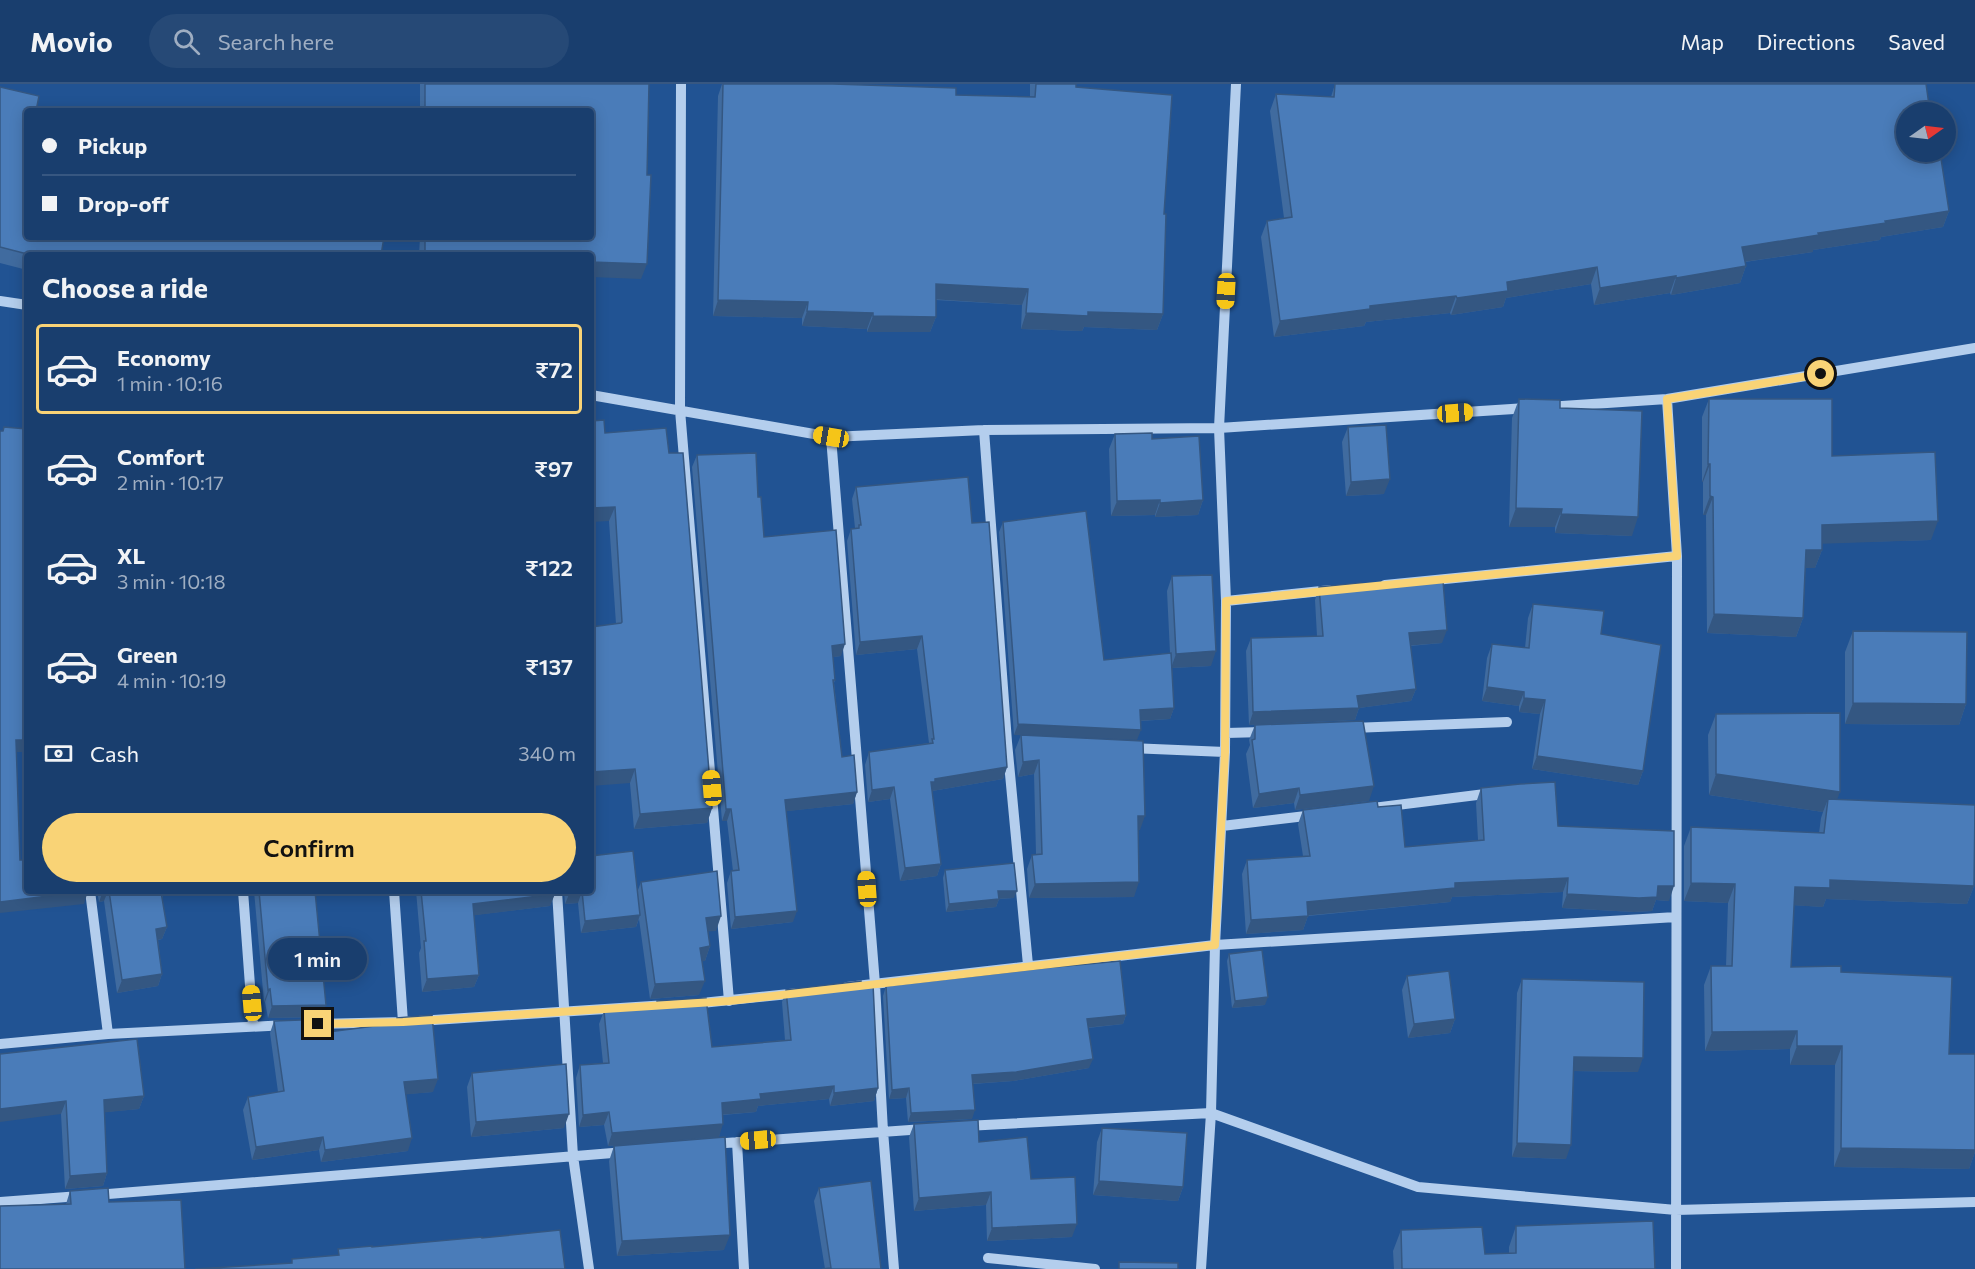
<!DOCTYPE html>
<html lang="en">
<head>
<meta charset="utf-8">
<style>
  :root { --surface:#193e6e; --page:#264976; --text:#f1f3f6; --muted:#9faec2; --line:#375781; --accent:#f9d376 }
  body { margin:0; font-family:Commissioner,sans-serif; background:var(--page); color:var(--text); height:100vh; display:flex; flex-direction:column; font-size:22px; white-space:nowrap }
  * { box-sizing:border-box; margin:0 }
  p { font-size:20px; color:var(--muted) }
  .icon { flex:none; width:33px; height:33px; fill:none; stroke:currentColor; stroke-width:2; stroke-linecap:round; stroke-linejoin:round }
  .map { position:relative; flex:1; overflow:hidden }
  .details { position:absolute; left:24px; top:168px; width:570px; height:642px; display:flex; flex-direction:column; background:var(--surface); border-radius:6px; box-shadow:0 3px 15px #0003,0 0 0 2px var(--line) }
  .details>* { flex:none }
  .guide { position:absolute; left:24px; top:24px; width:570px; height:132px; border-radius:6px; box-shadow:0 3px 15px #0003,0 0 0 2px var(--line); display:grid; align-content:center; height:132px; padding:0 18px; background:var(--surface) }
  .needle { width:39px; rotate:76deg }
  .controls { position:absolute; left:1896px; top:18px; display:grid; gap:12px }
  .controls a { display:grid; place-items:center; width:60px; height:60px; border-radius:50%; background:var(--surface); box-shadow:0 3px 15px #0003,0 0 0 2px var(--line); font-size:30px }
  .end { position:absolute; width:27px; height:27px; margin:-14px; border:8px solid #f9d376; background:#111; box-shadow:0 0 0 3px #111 }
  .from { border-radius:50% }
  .bubble { position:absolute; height:42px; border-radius:21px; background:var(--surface); box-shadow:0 3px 15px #0003,0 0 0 2px var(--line); font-size:20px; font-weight:600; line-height:42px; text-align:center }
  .car { position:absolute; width:18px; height:36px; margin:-18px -9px; border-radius:8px; box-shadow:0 0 4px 2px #0007; background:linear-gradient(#f5c518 24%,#345 0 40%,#f5c518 0 76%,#345 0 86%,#f5c518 0) }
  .guide b { display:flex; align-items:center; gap:21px; height:57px; font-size:22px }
  .guide b+b { border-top:2px solid var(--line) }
  .guide i { width:15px; height:15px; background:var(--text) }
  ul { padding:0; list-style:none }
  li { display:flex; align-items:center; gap:18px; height:90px; margin:0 12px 9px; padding:0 6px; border:3px solid transparent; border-radius:6px }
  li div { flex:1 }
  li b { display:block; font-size:22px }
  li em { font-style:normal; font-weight:600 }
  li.selected { border-color:var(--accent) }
  li>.icon { width:54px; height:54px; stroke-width:1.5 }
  h2 { padding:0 18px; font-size:27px; line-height:72px }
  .pay { display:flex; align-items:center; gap:15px; height:66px; padding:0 18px; font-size:22px }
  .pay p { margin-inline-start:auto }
  .button { display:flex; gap:12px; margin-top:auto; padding:12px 18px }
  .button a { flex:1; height:69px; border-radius:36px; background:var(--accent); color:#111; font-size:24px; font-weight:600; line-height:69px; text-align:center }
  header { display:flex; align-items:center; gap:36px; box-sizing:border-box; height:84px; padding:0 30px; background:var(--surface); border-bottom:2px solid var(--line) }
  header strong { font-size:28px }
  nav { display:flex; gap:33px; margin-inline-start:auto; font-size:21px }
  .search { width:420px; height:54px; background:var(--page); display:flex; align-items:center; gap:15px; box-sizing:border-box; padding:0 21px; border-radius:33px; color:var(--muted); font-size:22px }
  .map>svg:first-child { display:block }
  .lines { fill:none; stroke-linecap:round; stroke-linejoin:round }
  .minor { stroke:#b4ceed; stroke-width:10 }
  .wall { fill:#406b9f }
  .shaded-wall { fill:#345782 }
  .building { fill:#4a7cb9; stroke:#345782; stroke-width:1.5 }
  .route { stroke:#f9d376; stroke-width:8 }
</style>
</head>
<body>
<header>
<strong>Movio</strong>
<div class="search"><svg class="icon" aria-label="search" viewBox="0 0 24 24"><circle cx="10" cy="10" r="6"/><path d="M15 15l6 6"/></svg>Search here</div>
<nav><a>Map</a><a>Directions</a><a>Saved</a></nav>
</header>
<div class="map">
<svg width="1975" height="1185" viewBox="0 0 1975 1185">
  <rect width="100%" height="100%" fill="#215393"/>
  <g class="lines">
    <path class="minor" d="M681 0 680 326 729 917
      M0 217 27 221
      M591 311 831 353 984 346 1219 344 1528 324
      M1667 315 1677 472 1676 1185
      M1547 323 1667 315 1975 264
      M984 346 1007 658 1028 881
      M831 353 875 900 883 1047 894 1185
      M1385 501 1677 472
      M1226 517 1331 506
      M1352 644 1507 638
      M1226 649 1264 648
      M1130 664 1225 668
      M1365 725 1493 709
      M1222 742 1314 731
      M90 807 108 950
      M243 807 253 942
      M394 807 403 938
      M557 807 573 1072 589 1185
      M847 903 1215 861 1676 833
      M692 920 799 909
      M315 940 403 938 667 921
      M0 960 108 950 287 941
      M966 1042 1211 1029 1418 1103 1676 1126 1975 1118
      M737 1058 744 1185
      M712 1060 924 1045
      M96 1111 625 1068
      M0 1118 80 1112
      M988 1174 1095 1185
      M1201 1185 1211 1029 1215 861 1225 668 1226 517 1219 344 1236 0"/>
  </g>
  <path class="wall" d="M420 0H649L641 195 591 171H419L420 153H591V27H420Z
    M722 0H833L956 11 1030 13V0H1076V3L1164 130 1163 230 1157 246 1084 243 1082 247 1021 245 1022 221 936 216V233L930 248H867V245L802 242V234L713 232 718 12Z
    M1335 0 1906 28 1949 127 1943 143 1881 153 1880 156 1813 166V168L1745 178 1746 182 1740 199 1671 211 1670 209 1594 221 1591 200 1506 214 1503 223 1451 231 1450 229 1366 238 1364 242 1274 253 1261 153 1267 137 1284 134 1270 27 1276 10 1331 13Z
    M0 3 27 27 381 171H27V186L0 179Z
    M1519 315 1560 324 1632 452 1555 449V443H1509L1512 334Z
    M1709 315 1832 372 1931 456 1822 459V466L1815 484H1805L1803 534 1796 553 1707 549 1706 431H1703V398H1702V333Z
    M1348 343 1384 410 1346 412 1342 358Z
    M605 349 669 369 712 724 707 739 634 745 616 540 609 437Z
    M1115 350 1152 355 1203 416 1198 431 1155 433V431L1111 432 1109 365Z
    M697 371 758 413 764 453 841 572 833 573 835 596 834 599 842 673 857 708 853 720 786 727 793 838 731 845 727 799 731 787H733L727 737H722L692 383Z
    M856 403 972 439 1007 683 1003 695 932 707 941 780 937 792 900 797 890 715 868 718 865 681 869 668 929 659 917 565 856 571 847 457 851 445 855 444 852 415Z
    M1003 438 1104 576 1170 569 1167 507 1172 492 1211 582 1172 584 1174 624 1170 635 1141 637 1014 651 999 448Z
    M1399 500 1442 559 1410 562 1416 605 1411 617 1359 624 1355 636 1249 641 1246 567 1251 554 1317 552 1315 516 1319 503Z
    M1533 520 1601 550 1643 687 1638 701 1532 685 1540 630 1519 628V622L1482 617 1487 574 1492 560 1525 564 1528 534Z
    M1853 547 1966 620 1959 641 1845 640V568Z
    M1716 630 1837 715 1974 802 1967 820 1826 815 1823 823 1794 821 1791 883 1841 888 1949 970H1975V1068L1969 1085 1834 1083 1835 981H1790V965L1705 967 1704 901 1711 882H1726L1728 819 1684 817V762L1691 743 1819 749 1821 734 1823 728 1709 711 1708 651Z
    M1255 641 1369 717 1295 726 1294 719 1253 724 1246 670 1250 661 1249 656Z
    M1021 651 1140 746H1138L1134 813 1029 814 1027 785 1032 771 1036 770 1034 690 1018 693 1015 666Z
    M1481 704 1558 742 1669 817 1656 816 1652 827 1634 828 1562 824 1563 808 1452 813 1450 818 1308 832 1303 846 1246 850 1242 790 1247 776 1303 772 1298 740 1303 726 1378 723 1405 763 1478 756 1476 719Z
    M945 786 1014 814 999 815 996 823 946 828 943 794Z
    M641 798 716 847H708L710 862 705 877H702L699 911 650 915 639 835 636 843 581 849 578 819 565 820 564 807 638 806Z
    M97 807H164L162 815 167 843 162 855 158 856 162 890 158 902 117 909 104 817 99 818Z
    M254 807H315L322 933 268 934 265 918H264Z
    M416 807H555L550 822 474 831 479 891 474 903 422 908 419 869 421 864Z
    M1229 870 1265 921 1232 924 1227 877Z
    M1407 892 1455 935 1450 949 1408 954 1402 906Z
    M1522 895 1638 988 1573 987 1566 1075 1512 1073 1517 909Z
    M886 902 1126 931 1123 940 1088 944 1089 984 1013 997 973 1000 972 1035 908 1038 906 1014 889 1015 883 912Z
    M786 906 878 1004 874 1017 830 1022 829 1015 758 1022 756 1028 723 1031 719 1053 608 1062 604 1041 579 1043 576 994 580 981 603 979 599 940 604 927 655 923 657 917 712 963 785 956 782 918Z
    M397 934 433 1008 406 1010 408 1067 321 1078 319 1066 252 1076 243 1026 248 1013 278 1008 270 949 274 937 329 948 395 940Z
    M0 970 144 1012 139 1025 104 1028 107 1089 103 1102 65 1105 61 1030Z
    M472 989 564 1044 471 1053 467 1003Z
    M914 1040 979 1058 1031 1095 1072 1153 987 1157 986 1121 914 1127 909 1053Z
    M1102 1044 1183 1103 1178 1117 1093 1111 1097 1058Z
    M614 1062 724 1166 617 1172 609 1077Z
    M819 1104 881 1185H825L814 1117Z
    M70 1107 109 1118 66 1120Z
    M1516 1142 1655 1185H1394L1393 1167 1401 1146 1485 1170 1509 1169V1163Z"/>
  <path class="shaded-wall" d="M1949 127 1943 143 1881 153 1880 156 1813 166V168L1736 179 1742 163 1885 137Z
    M425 169H493L517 171H424Z
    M591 178 647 180 641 195 591 193Z
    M1746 182 1740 199 1671 211 1676 194Z
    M1597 183 1591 200 1506 214 1503 223 1451 231 1457 214 1507 198Z
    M1676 192 1670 209 1594 221 1600 204Z
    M936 200 1028 205 1022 221 931 215Z
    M1456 212 1450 229 1366 238 1364 242 1274 253 1280 237 1370 222Z
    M718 216 808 218 802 234 713 232Z
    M807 227 873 229 867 245 802 242Z
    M1088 228 1163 230 1157 246 1084 243 1082 247 1021 245 1026 229Z
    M873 232 936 233 930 248H867Z
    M1708 380H1710L1703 398H1702Z
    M1390 395 1384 410 1346 412 1351 398Z
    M1710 412 1713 413 1706 431H1703Z
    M1160 416 1155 431 1111 432 1117 417Z
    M1203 416 1198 431 1155 433 1160 419Z
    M615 423 609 437 591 438V424Z
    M1516 424 1562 425 1555 443H1509Z
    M1561 430 1638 433 1632 452 1555 449Z
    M1938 437 1931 456 1815 460 1822 441Z
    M1806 466H1822L1815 484H1799Z
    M1714 530 1803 534 1796 553 1707 549Z
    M1447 546 1442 559 1404 562 1409 549Z
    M922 552 917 565 856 571 860 558Z
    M845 560 841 572 827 574 832 562Z
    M1216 567 1211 582 1171 584 1176 570Z
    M1487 603 1524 608 1519 622 1482 617Z
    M1416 605 1411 617 1359 624 1355 636 1249 641 1253 628 1357 612Z
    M1524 614 1545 616 1540 630 1519 628Z
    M1853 619 1966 620 1959 641 1845 640Z
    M1174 624 1170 635 1136 637 1140 626Z
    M1018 640 1141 646 1137 656 1014 651Z
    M16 656H27V668H11Z
    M1537 672 1643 687 1638 701 1532 685Z
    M1039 676 1034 690 1018 693 1023 678Z
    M1007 683 1003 695 932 707 931 698 935 695Z
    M635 685 630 699 591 702V688Z
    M1716 690 1840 708 1832 729 1828 715 1823 728 1709 711Z
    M1374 702 1369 717 1295 726 1300 711Z
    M894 703 890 715 868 718 872 706Z
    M1299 704 1294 719 1253 724 1259 710Z
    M857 708 853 720 780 728 785 716Z
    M712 724 707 739 634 745 640 730Z
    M726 725H731L727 737H722Z
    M1138 732H1145L1140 746 1132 747Z
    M941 780 937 792 900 797 905 784Z
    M1568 794 1563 808 1452 813 1450 818 1302 832 1307 818 1455 799Z
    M1830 796 1974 802 1967 820 1826 815 1823 823 1788 821 1795 803Z
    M1139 798 1134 813 1029 814 1035 800Z
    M1691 799 1735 800 1728 819 1684 817Z
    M1658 802H1674L1669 817 1656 816 1652 827 1634 828 1562 824 1567 810Z
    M88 807 84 820 0 829V818Z
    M103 807H108L104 817 99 818Z
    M582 807 578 819 565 820 570 808Z
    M998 807H1017L1014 814 995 815Z
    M555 810 550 822 469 832 473 820Z
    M999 815 996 823 946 828 949 820Z
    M797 827 793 838 731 845 735 833Z
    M640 831 636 843 581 849 585 837Z
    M721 832 716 847 700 848 706 834Z
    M1308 832 1303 846 1246 850 1251 836Z
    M167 843 162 855 152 857 156 845Z
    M710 862 705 877 695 878 700 864Z
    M162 890 158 902 117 909 122 896Z
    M479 891 474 903 422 908 427 895Z
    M705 897 699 911 650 915 655 900Z
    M270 905 265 918H264L268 906Z
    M1268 913 1265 921 1232 924 1235 917Z
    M326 921 322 933 268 934 272 922Z
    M1126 931 1123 940 1084 944 1087 935Z
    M1455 935 1450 949 1408 954 1414 940Z
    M1797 947 1790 965 1705 967 1712 948Z
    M1797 962H1842L1835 981H1790Z
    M1574 973 1643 974 1638 988 1568 987Z
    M1093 975 1089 984 1013 997 969 1000 972 991Z
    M438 995 433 1008 400 1011 404 998Z
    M834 1002 829 1015 758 1022 756 1028 718 1031 722 1019 760 1010Z
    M878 1004 874 1017 830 1022 834 1009Z
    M909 1004 906 1014 889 1015 892 1006Z
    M144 1012 139 1025 99 1029 104 1016Z
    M66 1017 61 1030 0 1038V1025Z
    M975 1026 972 1035 908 1038 911 1029Z
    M609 1028 604 1041 579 1043 583 1031Z
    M569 1030 564 1044 471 1053 476 1038Z
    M723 1040 719 1053 608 1062 612 1049Z
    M323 1053 319 1066 252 1076 256 1063Z
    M412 1054 408 1067 321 1078 325 1066Z
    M1517 1059 1571 1061 1566 1075 1512 1073Z
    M1841 1064 1975 1066V1068L1969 1085 1834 1083Z
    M107 1089 103 1102 65 1105 70 1092Z
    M1099 1097 1183 1103 1178 1117 1093 1111Z
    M991 1108 986 1121 914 1127 919 1114Z
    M1077 1140 1072 1153 987 1157 992 1144Z
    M730 1151 724 1166 617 1172 622 1157Z"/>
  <path class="building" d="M425 0H649L647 91H651L647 180 591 178V171H517L493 169H425V153H591V27H425Z
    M723 0H833L956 4V11L1035 13 1036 0H1076V3L1172 11 1164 130H1166L1163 230 1088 228V232L1026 229 1028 205 936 200V233L873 232V229L807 227 808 218 718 216Z
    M1335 0H1926L1930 28H1906V68H1940L1949 127 1885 137 1886 139 1818 149 1819 151 1742 163 1746 182 1676 194V192L1600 204 1597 183 1507 198 1508 207 1457 214 1456 212 1370 222V225L1280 237 1267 137 1292 133 1276 10 1334 13Z
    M0 3 39 12 36 27H27V153H384L381 171H31L0 163Z
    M1519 315 1560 316V324L1642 327 1638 433 1561 430 1562 425 1516 424Z
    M1709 315H1832V372L1935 368 1938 437 1822 441V466H1806L1803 534 1714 530 1713 413 1710 412V380H1708Z
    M604 336 605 349 666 344 669 369H683L712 724 640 730 635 685 591 688V543L621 539 622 538 615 423 591 424V337Z
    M1386 341 1390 395 1351 398 1348 343Z
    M4 343 27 345V656H16L20 776H27V807H88L0 818V347H3Z
    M1152 349V355L1199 352 1203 416 1160 419V416L1117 417 1115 350Z
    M756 369 758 413H761L764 453 836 446 845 560 832 562 835 596H833L842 673 854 671 857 708 785 716 797 827 735 833 731 787 739 786 731 725H726L697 371Z
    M968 393 972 439 989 438 1007 683 935 695V698H931L941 780 905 784 894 703 872 706 869 668 933 659 932 655H934L922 552 860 558 851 445 859 444V441H861L856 403Z
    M1086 427 1104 576 1171 569 1174 624 1140 626 1141 646 1018 640 1003 438Z
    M1212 491 1216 567 1176 570 1172 492Z
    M1399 497V500L1443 497 1447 546 1409 549 1416 605 1357 612 1359 624 1253 628 1251 554 1323 552 1319 503 1361 499 1362 502Z
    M1533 520 1604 527 1601 550 1661 561 1643 687 1537 672 1545 616 1524 614V608L1487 603 1492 560 1529 564Z
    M1853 547 1967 548 1966 620 1853 619Z
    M1840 629V708L1716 690V630Z
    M1363 637 1374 702 1300 711 1299 704 1259 710 1252 656 1255 655V641Z
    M1021 651 1143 657 1145 732H1138L1139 798 1035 800 1032 771 1042 770 1039 676 1023 678Z
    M1555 698 1558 742 1674 747V802H1658L1657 813 1639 814 1567 810 1568 794 1455 799V804L1307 818 1308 832 1251 836 1247 776 1310 772 1303 726 1377 717 1378 723 1401 721 1405 763 1484 756 1481 704 1520 700Z
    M1828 715 1975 721 1974 802 1830 796V804L1795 803 1791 883 1841 882V888L1952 893 1949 970H1975V1066L1841 1064 1842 962H1797V947L1712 948 1711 882H1732L1735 800 1691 799V743L1824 749Z
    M633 767 640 831 585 837 582 807H591V772Z
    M1014 779 1017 807H998L999 815 949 820 945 786Z
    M717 787 721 832 706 834 710 862 700 864 705 897 655 900 641 798Z
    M109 807H164L165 808H161L167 843 156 845 162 890 122 896Z
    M259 807H315L326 921 272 922 270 905 268 906Z
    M421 807H555V810L473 820 479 891 427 895 424 857H426Z
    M1262 866 1268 913 1235 917 1229 870Z
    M1120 877 1126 931 1087 935 1093 975 1016 988 972 991 975 1026 911 1029 909 1004 892 1006 886 902 1044 884Z
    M1449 887 1455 935 1414 940 1407 892Z
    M1522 895 1644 898 1643 974 1574 973 1571 1061 1517 1059Z
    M861 897V902L873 900 878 1004 834 1009V1002L760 1010 761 1015 722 1019 723 1040 612 1049 609 1028 583 1031 580 981 609 979 604 927 658 923 657 917 706 914 712 963 791 956 786 906Z
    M432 931 438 995 404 998 412 1054 325 1066 323 1053 256 1063 248 1013 284 1007 274 937 328 935 329 948 397 939V934Z
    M137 955 144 1012 104 1016 107 1089 70 1092 66 1017 0 1025V970Z
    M566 980 569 1030 476 1038 472 989Z
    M978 1036 979 1058 1027 1053 1031 1095 1075 1093 1077 1140 992 1144 991 1108 919 1114 914 1040Z
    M1102 1044 1187 1049 1183 1103 1099 1097Z
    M725 1053 730 1151 622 1157 614 1062Z
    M871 1097 881 1185H822L831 1184 819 1104Z
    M108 1104 109 1118 181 1116 185 1185H0V1122L71 1120 70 1107Z
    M1653 1137 1655 1185H1402L1401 1146 1482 1143 1485 1170 1516 1169V1142Z
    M560 1146 565 1185H195L292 1179V1175L339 1171 338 1165 372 1162V1163L482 1153V1154Z
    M1119 1178 1178 1179V1185H1119Z"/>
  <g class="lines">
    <path class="route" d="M318 940 403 938 729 917 1215 861 1225 668 1226 517 1677 472 1667 315 1821 290"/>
  </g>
</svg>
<div class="controls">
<a><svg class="needle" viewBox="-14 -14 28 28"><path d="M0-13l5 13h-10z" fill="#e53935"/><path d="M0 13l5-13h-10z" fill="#9faec2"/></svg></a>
</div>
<i class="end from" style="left:1821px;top:290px"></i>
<i class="end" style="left:318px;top:940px"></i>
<div class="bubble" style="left:268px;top:854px;width:99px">1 min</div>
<i class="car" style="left:1226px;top:207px;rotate:183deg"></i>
<i class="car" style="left:1455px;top:329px;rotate:86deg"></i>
<i class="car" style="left:831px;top:353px;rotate:280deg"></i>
<i class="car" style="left:712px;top:704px;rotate:355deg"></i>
<i class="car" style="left:867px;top:805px;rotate:356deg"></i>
<i class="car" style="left:252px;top:919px;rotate:355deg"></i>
<i class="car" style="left:758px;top:1056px;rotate:265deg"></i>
<div class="guide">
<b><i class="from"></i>Pickup</b>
<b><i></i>Drop-off</b>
</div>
<section class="details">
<h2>Choose a ride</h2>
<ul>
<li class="selected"><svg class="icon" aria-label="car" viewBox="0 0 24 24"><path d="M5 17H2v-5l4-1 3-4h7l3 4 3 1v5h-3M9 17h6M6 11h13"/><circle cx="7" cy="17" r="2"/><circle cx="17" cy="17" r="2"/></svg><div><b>Economy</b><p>1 min · 10:16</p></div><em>₹72</em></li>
<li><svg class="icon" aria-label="car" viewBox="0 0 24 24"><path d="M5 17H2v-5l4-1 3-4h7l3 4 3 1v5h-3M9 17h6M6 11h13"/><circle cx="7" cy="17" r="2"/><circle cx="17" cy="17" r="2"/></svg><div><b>Comfort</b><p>2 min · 10:17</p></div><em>₹97</em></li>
<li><svg class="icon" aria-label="car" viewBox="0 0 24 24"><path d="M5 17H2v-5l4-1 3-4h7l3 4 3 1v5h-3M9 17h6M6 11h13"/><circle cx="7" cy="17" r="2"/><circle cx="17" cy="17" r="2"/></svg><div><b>XL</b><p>3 min · 10:18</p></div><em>₹122</em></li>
<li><svg class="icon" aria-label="car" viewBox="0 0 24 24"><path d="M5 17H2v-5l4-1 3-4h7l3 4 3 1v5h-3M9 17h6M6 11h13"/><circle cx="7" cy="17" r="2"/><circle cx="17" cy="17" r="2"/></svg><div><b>Green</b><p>4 min · 10:19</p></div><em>₹137</em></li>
</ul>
<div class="pay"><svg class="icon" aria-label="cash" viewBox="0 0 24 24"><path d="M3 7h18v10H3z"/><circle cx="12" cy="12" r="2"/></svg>Cash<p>340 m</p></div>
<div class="button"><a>Confirm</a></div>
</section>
</div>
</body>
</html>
